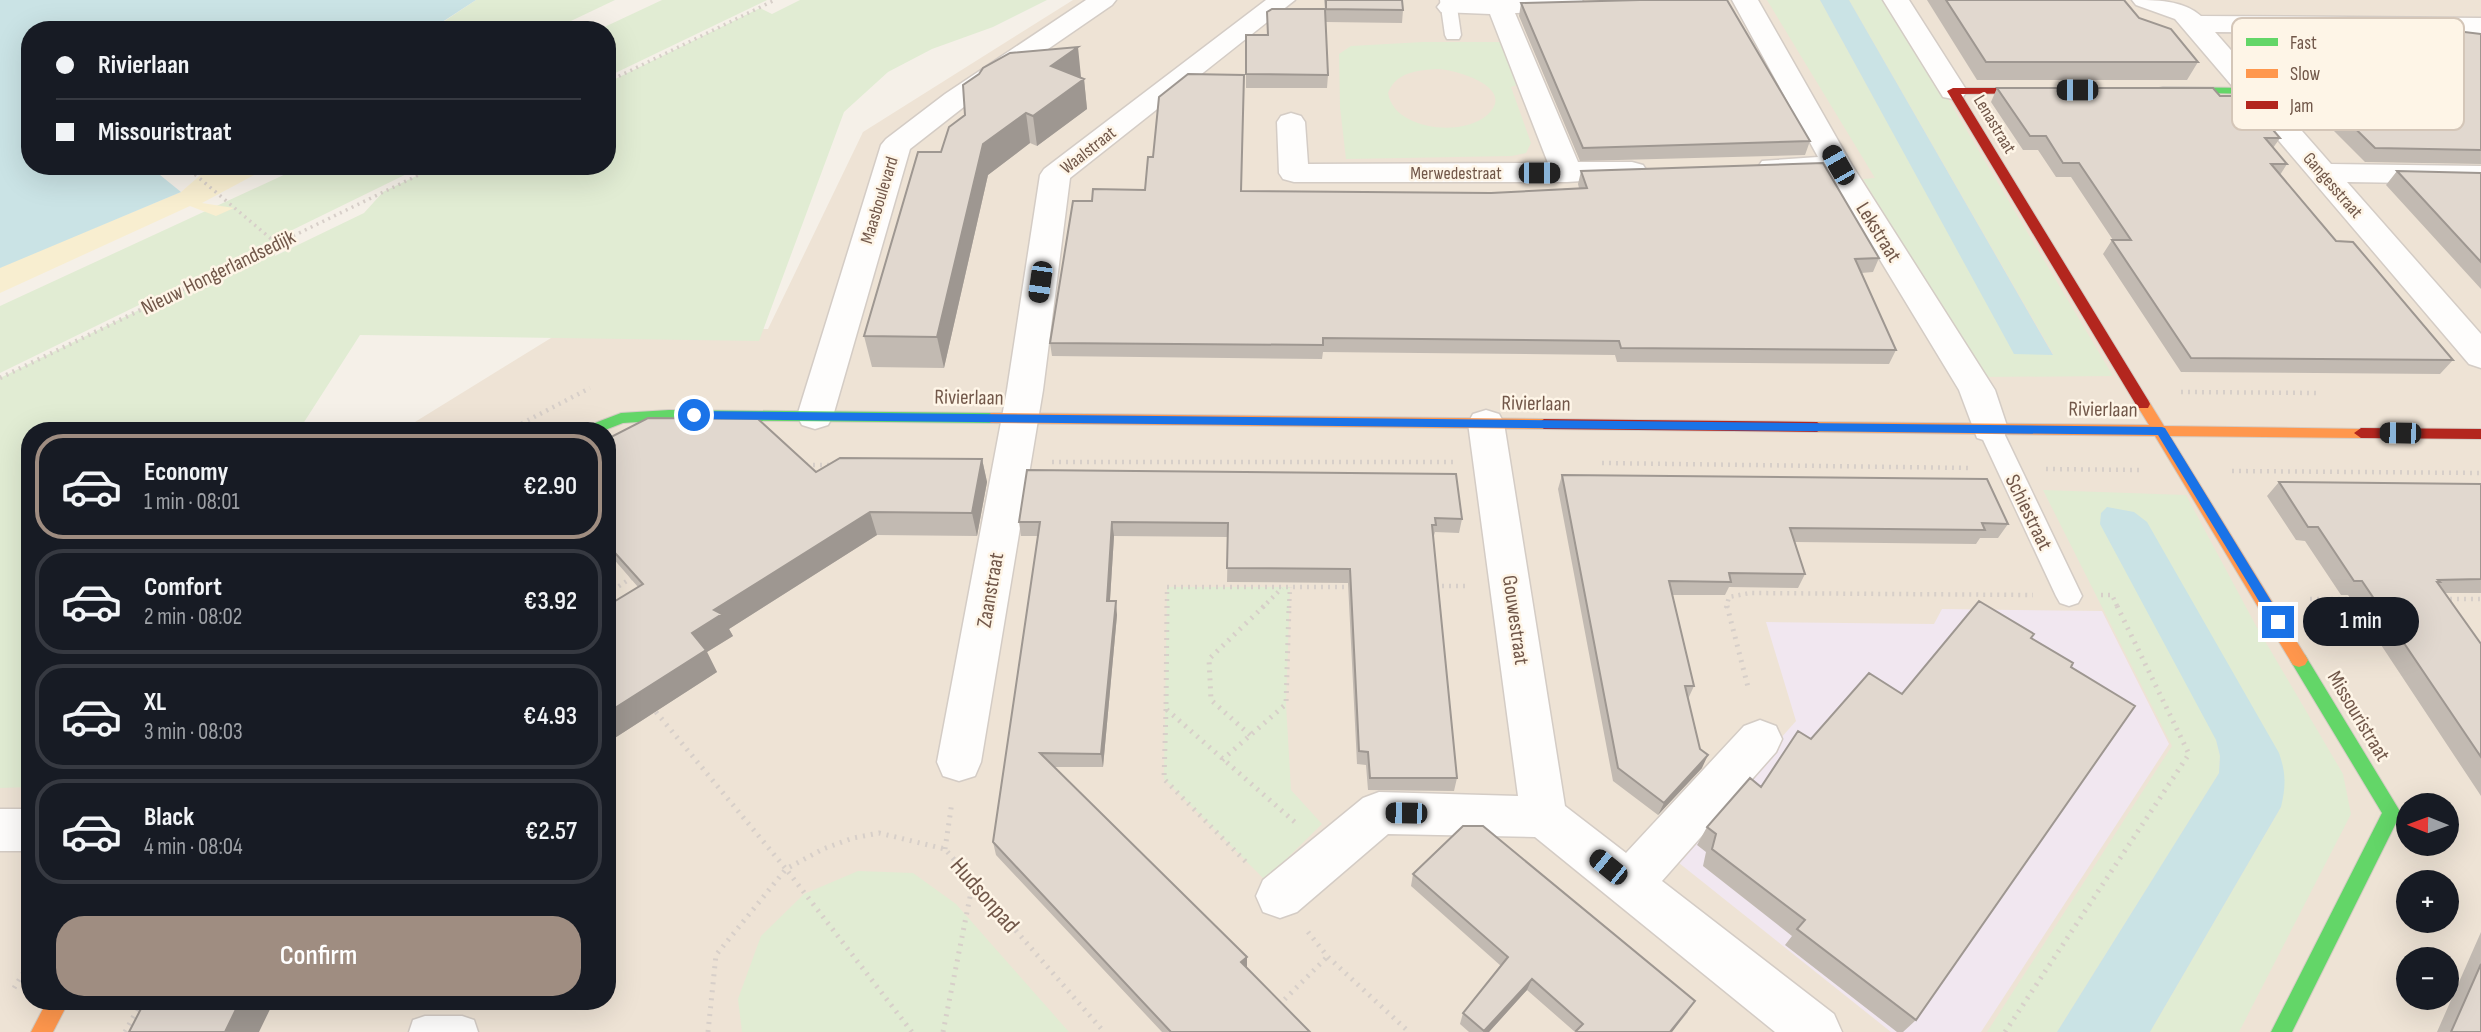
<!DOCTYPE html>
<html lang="en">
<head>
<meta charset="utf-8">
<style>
  :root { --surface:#171b24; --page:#20242c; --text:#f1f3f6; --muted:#9ea1a6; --line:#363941; --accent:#9f8d81 }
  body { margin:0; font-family:"Sofia Sans Condensed",sans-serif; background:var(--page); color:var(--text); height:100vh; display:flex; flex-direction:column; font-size:26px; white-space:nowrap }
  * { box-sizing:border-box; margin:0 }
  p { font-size:23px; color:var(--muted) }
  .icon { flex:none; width:38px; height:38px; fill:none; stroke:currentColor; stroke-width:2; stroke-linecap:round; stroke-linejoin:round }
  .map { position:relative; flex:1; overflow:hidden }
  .drawer { position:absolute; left:21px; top:422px; width:595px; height:588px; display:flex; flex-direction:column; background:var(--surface); border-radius:28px; box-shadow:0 7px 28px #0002 }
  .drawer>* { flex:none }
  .guide { position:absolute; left:21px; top:21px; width:595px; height:154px; border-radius:28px; box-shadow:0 7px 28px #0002; display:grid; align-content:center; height:154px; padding:0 35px; background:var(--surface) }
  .needle { width:46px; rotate:271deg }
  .buttons { position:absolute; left:2396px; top:793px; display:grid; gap:14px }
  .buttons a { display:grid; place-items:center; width:63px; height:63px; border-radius:50%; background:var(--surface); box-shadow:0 7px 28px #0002; font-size:35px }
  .end { position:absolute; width:32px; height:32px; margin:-16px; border:9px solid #1a73e8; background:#fff; box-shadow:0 0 0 4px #fff }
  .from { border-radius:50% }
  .bubble { position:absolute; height:49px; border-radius:24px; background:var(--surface); box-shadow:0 7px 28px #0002; font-size:23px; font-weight:600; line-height:49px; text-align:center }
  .car { position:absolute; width:21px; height:42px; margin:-21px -10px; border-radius:9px; box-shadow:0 0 5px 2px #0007; background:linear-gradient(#222 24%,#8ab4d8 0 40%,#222 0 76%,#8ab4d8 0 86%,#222 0) }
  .guide b { display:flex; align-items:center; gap:24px; height:66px; font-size:26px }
  .guide b+b { border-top:2px solid var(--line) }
  .guide i { width:18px; height:18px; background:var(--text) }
  ul { padding:12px 0 0; list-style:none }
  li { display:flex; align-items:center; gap:21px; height:105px; margin:0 14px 10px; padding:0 21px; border:4px solid var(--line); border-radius:28px }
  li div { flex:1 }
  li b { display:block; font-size:26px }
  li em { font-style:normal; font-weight:600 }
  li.active { border-color:var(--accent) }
  li>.icon { width:63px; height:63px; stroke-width:1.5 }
  .button { display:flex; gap:14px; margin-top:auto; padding:14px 35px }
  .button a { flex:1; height:80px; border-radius:28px; background:var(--accent); color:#fff; font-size:28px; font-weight:600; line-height:80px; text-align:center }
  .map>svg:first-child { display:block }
  .residential { fill:#eee3d5; fill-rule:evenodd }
  .education { fill:#f1e7f0 }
  .green { fill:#e1ecd3; fill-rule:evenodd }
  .sand { fill:#f8eed0 }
  .water { fill:#cae3e5 }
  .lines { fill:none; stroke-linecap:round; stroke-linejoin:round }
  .lane-casing { stroke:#d4ccc5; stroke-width:3 }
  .street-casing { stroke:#d4ccc5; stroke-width:3 }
  .fast-casing { stroke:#d4ccc4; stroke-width:2 }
  .slow-casing { stroke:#d4ccc4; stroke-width:2 }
  .jam-casing { stroke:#d4ccc4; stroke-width:2 }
  .path-far2 { stroke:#d7cfc9; stroke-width:3.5; stroke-dasharray:2 4.5; stroke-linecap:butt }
  .path-far1 { stroke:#d7cfc9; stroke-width:4.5; stroke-dasharray:2 5; stroke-linecap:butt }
  .path { stroke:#d7cfc9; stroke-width:5; stroke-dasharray:2 6; stroke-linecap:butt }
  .lane { fill:#fefdfc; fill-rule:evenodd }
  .street { fill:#fefdfc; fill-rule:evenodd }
  .fast { fill:#63d668; fill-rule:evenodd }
  .slow { fill:#ff974d; fill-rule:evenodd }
  .jam { fill:#b3261e; fill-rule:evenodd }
  .wall { fill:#c2bab2 }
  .shaded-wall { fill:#9e9791 }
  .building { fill:#e1d8cf; stroke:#9e9791; stroke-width:2 }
  .route { fill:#1a73e8 }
  .labels { text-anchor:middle; stroke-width:5; stroke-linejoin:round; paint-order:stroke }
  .far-street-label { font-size:18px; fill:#715749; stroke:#fef5e7 }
  .street-label { font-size:21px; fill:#715749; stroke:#fef5e7 }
  .near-street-label { font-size:24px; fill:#715749; stroke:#fef5e7 }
  .key { fill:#fef5e7; stroke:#d4c6b8; stroke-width:2 }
  .key-label { font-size:19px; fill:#715749 }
</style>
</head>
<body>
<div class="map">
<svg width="2481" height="1032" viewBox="0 0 2481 1032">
  <rect width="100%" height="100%" fill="#f5f0e8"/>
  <path class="residential" d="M1073 0H2481V1032H0V702L30 705V1001H607V430H402L564 330 768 329 863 132ZM2408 805H2446V844H2408ZM2408 882H2446V920H2408ZM2408 959H2446V998H2408Z"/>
  <path class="education" d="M1942 609 2102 611 2169 744 1981 1032H1891L1674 859 1796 721 1766 622 1934 624Z"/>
  <path class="green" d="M476 0H615L552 30H431Z
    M662 0H767L607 77V30H598Z
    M800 0H1047L993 27 932 49 888 72 844 112 759 341 360 335 299 430H30V787L0 788V378L276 243 275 256 364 213 383 192 437 166H607V83L760 8 772 14Z
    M1767 0H1820L2014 353 2053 354 1849 0H1889L2113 376 1984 377 1863 179 1875 178Z
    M1423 42H1509L1523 83 1511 87 1531 143 1526 153 1512 156 1346 159 1340 107 1339 54 1351 46ZM1438 69C1457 70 1519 88 1486 116 1461 137 1394 130 1388 93 1396 72 1418 70 1438 69Z
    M303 166H423L0 373V306Z
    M2043 490 2186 495 2255 624 2343 774 2351 814 2239 1032H2150L2281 807 2216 740 2220 756 2219 773 2057 1032H1987L2172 746Z
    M1167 587H1290L1286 704 1291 790 1322 824 1265 880 1164 779Z
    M858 871 913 873 956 904 1069 1032H742L738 999 761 936 804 894Z"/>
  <path class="sand" d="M211 166H271L202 203 234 208 216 216 190 206 0 293V267L181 192Z"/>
  <path class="water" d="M0 0H476L430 30H30V166H149L181 192 0 268Z
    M1820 0H1849L2053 355 2014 354Z
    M2107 507 2134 512 2147 522 2279 753C2286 773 2286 786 2281 807L2150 1032H2057L2219 773 2220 756 2216 740 2100 524 2101 513Z"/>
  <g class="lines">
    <defs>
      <path id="lane" d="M1440 0H1456L1461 35 1459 39H1447L1445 35Z
        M1990 421 1998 423 2002 429 2082 596 2078 603 2069 606 2060 603 2056 596 1978 429 1982 423Z
        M425 1016H462L474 1020 478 1032H409L413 1020Z"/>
      <path id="street" d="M1086 0H1116L1112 5 965 106 910 149 833 416 828 425 815 429 802 425 797 416 881 145 886 139 945 94Z
        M1266 0H1295L1070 178 1043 390 981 762 975 776 959 781 943 776 937 762 1007 390 1040 175 1044 169Z
        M1447 0H1582L1585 4 1581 9 1572 12 1515 13 1578 162H1632L1643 165 1647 171 1643 177 1567 182H1294L1283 179 1279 173 1277 122 1281 116 1291 113 1301 116 1305 122 1308 164 1548 163 1490 14 1441 12 1437 7 1441 2Z
        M1732 0H1758L1852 165 1995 390 2008 429 2003 438 1990 442 1977 438 1959 390 1828 174 1773 176 1762 173 1758 167 1762 161 1818 157Z
        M1883 0H1909L1967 91 1963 97 1953 99 1943 97Z
        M2132 0C2156 0 2183 0 2201 16L2481 18V34L2215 32 2331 164 2481 166V184L2347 182 2481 334V368L2469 364 2175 19 2136 5Z
        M1486 410 1499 414 1504 423 1565 806 1626 853 1744 726 1760 720 1776 726 1782 739 1776 752 1662 881 1834 1014 1842 1032H1775L1535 837 1388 834 1297 912 1280 918 1263 912 1256 896 1263 880 1363 798 1379 792 1518 796 1468 423 1473 414Z
        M0 809H30V851H0Z"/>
      <path id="fast" d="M2163 87 2252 88 2258 91 2252 94 2159 92V88Z
        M669 410 991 413 998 418 991 423 669 420 623 423 605 430H585L587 426 621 413Z
        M2299 653 2305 655 2401 813 2292 1032H2271L2382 813 2293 665 2290 660 2293 655Z"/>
      <path id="slow" d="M2143 399 2148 400 2164 426 2366 429 2368 433 2361 438 2170 436 2305 655 2308 660 2305 665 2299 667 2293 665 2155 436 1817 432 1810 427 1817 422 2149 425 2136 404Z
        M991 413 1544 419 1551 424 1544 429 991 423 984 418Z
        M47 1001H69L53 1032H31Z"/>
      <path id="jam" d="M2047 88 2051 89V93L1961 94 2148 400 2150 404 2148 408H2138L1947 91 1953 88Z
        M1544 419 1817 422 1824 427 1817 432 1544 429 1537 424Z
        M2361 428 2481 429V439L2361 438 2354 433Z"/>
    </defs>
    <use href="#lane" class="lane-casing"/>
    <use href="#street" class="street-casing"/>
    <use href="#fast" class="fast-casing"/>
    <use href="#slow" class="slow-casing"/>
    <use href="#jam" class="jam-casing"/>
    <path class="path-far2" d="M607 82 775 0
      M185 166 276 243
      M223 270 437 166"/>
    <path class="path-far1" d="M0 378 227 268
      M2181 392 2319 393
      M509 430 590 388
      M1052 462H1453
      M1602 463 1971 468
      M806 465H833
      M2046 469 2139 470
      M2232 471 2481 473
      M1435 586H1468
      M607 594 636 575
      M2101 595H2112L2118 608
      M2310 599H2354
      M2443 599H2481
      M1167 608V587H1352
      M1262 608 1282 588
      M1289 608 1290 587
      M1726 608 1729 597 1750 593 2033 595"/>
    <path class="path" d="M1167 606 1166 709 1297 824
      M1727 606 1748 687
      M1166 709 1164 779 1249 865
      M656 712 786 869 823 849 853 838 879 833 945 849 1104 1032
      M1250 735 1211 700 1209 659 1264 606
      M1222 760 1286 704 1289 606
      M945 849 952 802
      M1308 932 1328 957 1409 1032
      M14 988 30 962
      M1279 1005 1327 957
      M125 1032 142 1001
      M708 1032 716 955 786 869 912 1032
      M943 1032 973 882
      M2005 1032 2189 754 2117 606"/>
    <use href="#lane" class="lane"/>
    <use href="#street" class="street"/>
    <use href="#fast" class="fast"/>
    <use href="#slow" class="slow"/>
    <use href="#jam" class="jam"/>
  </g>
  <path class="wall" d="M1324 0H1402L1403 10 1402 23 1326 22 1328 75 1327 88H1246V35H1268L1267 12 1325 9Z
    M1927 0H2124L2139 18 2198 62 2187 80H1977Z
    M1521 3 1810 141 1805 155 1580 161 1519 16Z
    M2257 22 2481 34V164L2365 162 2306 103 2252 44 2254 41 2249 35Z
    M1081 77 1080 78 1084 79 1087 109 1037 146 1030 143 988 175 944 368 872 367 864 336 941 152Z
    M1997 88 2220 96 2280 138 2273 148 2287 164 2280 175 2336 241 2453 360 2440 374 2181 372 2103 254 2112 240H2113L2071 177H2056L2038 150H2023L1991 102Z
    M1153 157 1241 191 1491 193 1579 188 1578 184 1581 171 1879 258 1873 272 1861 273 1896 350 1889 364 1617 362 1615 355 1420 353 1323 352 1322 359 1052 356 1050 343 1092 201 1145 190Z
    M2397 171 2481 173V289L2386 185Z
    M607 439 816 472 982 459 987 482 977 536 877 535 729 629 733 636 707 652 717 672 607 743V606L638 587 611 556 607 558Z
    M1027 470 1462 519 1459 533 1435 532 1433 539 1457 778 1454 791 1368 790 1366 765 1357 764 1348 583 1227 582 1228 537 1114 536 1110 601 1117 615 1103 767H1054L1247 968 1310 1032H1162L996 855 993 842 1038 536H1021L1019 522Z
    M1562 475 2008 524 1998 538H1980L1976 544 1795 542 1805 574 1798 588 1729 587 1725 595H1672L1694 686 1688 699 1702 768 1658 815 1613 781 1558 489Z
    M2279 482 2481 484V593H2444L2481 644V796L2348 595H2341L2305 541 2296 540 2267 496Z
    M2031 638 2071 667 1916 1020 1903 1032H1897L1785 945 1792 936 1703 866 1706 852 1697 845 1707 827 1761 787 1811 739 1902 694Z
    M1413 874 1688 1012 1672 1032H1575L1527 990 1489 1032H1469L1460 1024 1463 1013 1501 966 1411 886Z
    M2481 932V1032H2437Z"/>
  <path class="shaded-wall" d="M1078 47 1081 77 1054 96 1051 66Z
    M1084 79 1087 109 1037 146 1033 116Z
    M1026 113 1030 143 988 175 944 368 937 337 983 144Z
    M982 459 987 482 977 536 972 513Z
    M870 512 877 535 729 629 733 636 707 652 717 672 607 743V713L714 610Z
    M1112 522 1114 536 1109 615 1107 601Z
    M1116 601 1117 615 1103 767 1101 754Z
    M1708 755 1702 768 1658 815 1664 803Z
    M1247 957V968L1241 962Z
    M1532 979 1527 990 1489 1032H1484Z
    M240 1001H274L259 1032H225Z
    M1695 1001 1672 1032H1670Z"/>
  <path class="building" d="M1326 0H1402L1403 10 1326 9Z
    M1640 0H1727L1810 141 1583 148 1521 3Z
    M1946 0H2124L2139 18 2171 29 2198 62H1986Z
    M1272 9H1325L1328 75 1246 74V35H1268L1267 12Z
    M2257 22H2382L2481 34V150L2375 148 2315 89 2261 30 2265 31Z
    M1078 47 1051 66 1084 79 1033 116 1026 113 983 144 937 337 864 336 918 152H941L949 127 965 115 963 85 979 74 983 68 1010 53Z
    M1188 74 1244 75 1241 191 1491 193 1587 188 1581 171 1823 163 1879 258 1855 259 1896 350 1621 348 1619 341 1422 339 1323 338V345L1050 343 1073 201H1092L1093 189 1145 190 1148 157H1153L1159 97Z
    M1997 88H2213L2220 96H2244L2280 138H2265L2287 164H2271L2336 241 2353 242 2453 360 2191 358 2112 240H2131L2079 163H2063L2046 136H2030Z
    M2397 171 2481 173V262Z
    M648 418 758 419 816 472 840 458 982 459 972 513 870 512 714 610 722 614 692 633 706 650 607 713V606L643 584 607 544V439Z
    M1027 470 1456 474 1462 519 1435 518 1436 525H1432L1457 778H1370L1368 752 1359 751 1350 569 1227 568 1228 523 1112 522 1107 601H1116L1101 754 1040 753 1247 957 1241 962 1310 1032H1171L993 842 1040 522H1019Z
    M1562 475 1987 479 2008 524 1982 523 1985 530 1790 528 1805 574 1729 573 1731 582 1669 581 1694 686H1685L1700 749 1708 755 1664 803 1618 768Z
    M2279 482 2481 484V579L2438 580 2440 582H2437L2481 644V757L2362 581H2354L2318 527H2308Z
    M1979 601 2034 634 2031 638 2073 663 2071 667 2135 706 1916 1020 1797 929 1805 920 1712 849 1716 834 1707 827 1750 778 1761 787 1798 731 1811 739 1869 673 1902 694Z
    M1463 826H1483L1695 1001 1670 1032H1577L1576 1031 1583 1024 1532 979 1484 1031 1463 1013 1508 957 1413 874Z
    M2481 964V1032H2451Z
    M145 1001H240L225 1032H129Z"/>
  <path class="route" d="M694 411 2162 427 2165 428 2284 622 2278 627 2274 626 2158 435 694 419 688 415Z"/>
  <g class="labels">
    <g class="far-street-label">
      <text transform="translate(1995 124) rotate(59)" y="6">Lenastraat</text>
      <text transform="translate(1088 150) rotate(-38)" y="6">Waalstraat</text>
      <text x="1456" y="179">Merwedestraat</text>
      <text transform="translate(2333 185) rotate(49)" y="6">Gangesstraat</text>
      <text transform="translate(879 200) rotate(-73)" y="6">Maasboulevard</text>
    </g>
    <g class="street-label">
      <text transform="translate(1879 232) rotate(58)" y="7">Lekstraat</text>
      <text transform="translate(218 272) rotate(-26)" y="7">Nieuw Hongerlandsedijk</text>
      <text transform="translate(969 397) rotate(1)" y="7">Rivierlaan</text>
      <text transform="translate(1536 403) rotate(1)" y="7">Rivierlaan</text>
      <text transform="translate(2103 409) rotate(1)" y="7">Rivierlaan</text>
      <text transform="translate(2029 512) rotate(64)" y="7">Schiestraat</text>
      <text transform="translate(990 590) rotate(-80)" y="7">Zaanstraat</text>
      <text transform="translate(1516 620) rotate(82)" y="7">Gouwestraat</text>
      <text transform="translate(2359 716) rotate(59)" y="7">Missouristraat</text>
    </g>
    <g class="near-street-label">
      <text transform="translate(985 895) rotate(49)" y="8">Hudsonpad</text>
    </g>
  </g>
  <rect x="2232" y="18" width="232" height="112" rx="10" class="key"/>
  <rect x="2246" y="38" width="32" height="8" fill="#63d668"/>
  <rect x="2246" y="69" width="32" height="9" fill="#ff974d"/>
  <rect x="2246" y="101" width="32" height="8" fill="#b3261e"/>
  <g class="key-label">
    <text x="2290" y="49">Fast</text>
    <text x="2290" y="80">Slow</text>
    <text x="2290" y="112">Jam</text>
  </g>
</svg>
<div class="buttons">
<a><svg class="needle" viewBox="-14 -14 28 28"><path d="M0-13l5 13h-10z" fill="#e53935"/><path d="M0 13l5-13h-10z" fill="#9ea1a6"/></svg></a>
<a>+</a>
<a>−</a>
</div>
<i class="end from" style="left:694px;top:415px"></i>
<i class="end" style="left:2278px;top:622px"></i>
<div class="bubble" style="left:2303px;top:597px;width:116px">1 min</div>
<i class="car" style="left:2077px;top:90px;rotate:270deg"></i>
<i class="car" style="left:1838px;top:165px;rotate:330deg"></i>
<i class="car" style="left:1539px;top:173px;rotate:90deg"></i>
<i class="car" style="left:1040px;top:282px;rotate:188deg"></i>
<i class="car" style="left:2400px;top:433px;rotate:271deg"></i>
<i class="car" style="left:1406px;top:813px;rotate:271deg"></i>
<i class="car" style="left:1608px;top:867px;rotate:309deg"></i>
<div class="guide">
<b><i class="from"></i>Rivierlaan</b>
<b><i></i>Missouristraat</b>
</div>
<section class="drawer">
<ul>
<li class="active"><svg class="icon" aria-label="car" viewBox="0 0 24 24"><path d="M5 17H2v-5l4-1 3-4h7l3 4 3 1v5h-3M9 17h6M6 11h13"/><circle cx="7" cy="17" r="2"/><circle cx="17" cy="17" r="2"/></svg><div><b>Economy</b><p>1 min · 08:01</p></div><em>€2.90</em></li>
<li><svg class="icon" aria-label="car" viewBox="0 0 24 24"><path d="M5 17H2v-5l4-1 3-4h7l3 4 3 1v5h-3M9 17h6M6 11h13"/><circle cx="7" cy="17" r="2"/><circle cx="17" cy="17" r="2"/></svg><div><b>Comfort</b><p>2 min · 08:02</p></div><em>€3.92</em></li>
<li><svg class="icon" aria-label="car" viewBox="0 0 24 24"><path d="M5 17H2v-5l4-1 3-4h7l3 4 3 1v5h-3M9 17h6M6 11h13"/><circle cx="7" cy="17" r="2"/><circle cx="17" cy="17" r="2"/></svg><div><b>XL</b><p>3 min · 08:03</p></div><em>€4.93</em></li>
<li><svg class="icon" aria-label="car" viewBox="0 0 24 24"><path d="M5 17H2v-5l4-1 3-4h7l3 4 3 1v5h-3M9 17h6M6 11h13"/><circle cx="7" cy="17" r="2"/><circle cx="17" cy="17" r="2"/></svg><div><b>Black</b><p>4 min · 08:04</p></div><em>€2.57</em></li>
</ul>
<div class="button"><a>Confirm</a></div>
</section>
</div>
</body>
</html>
